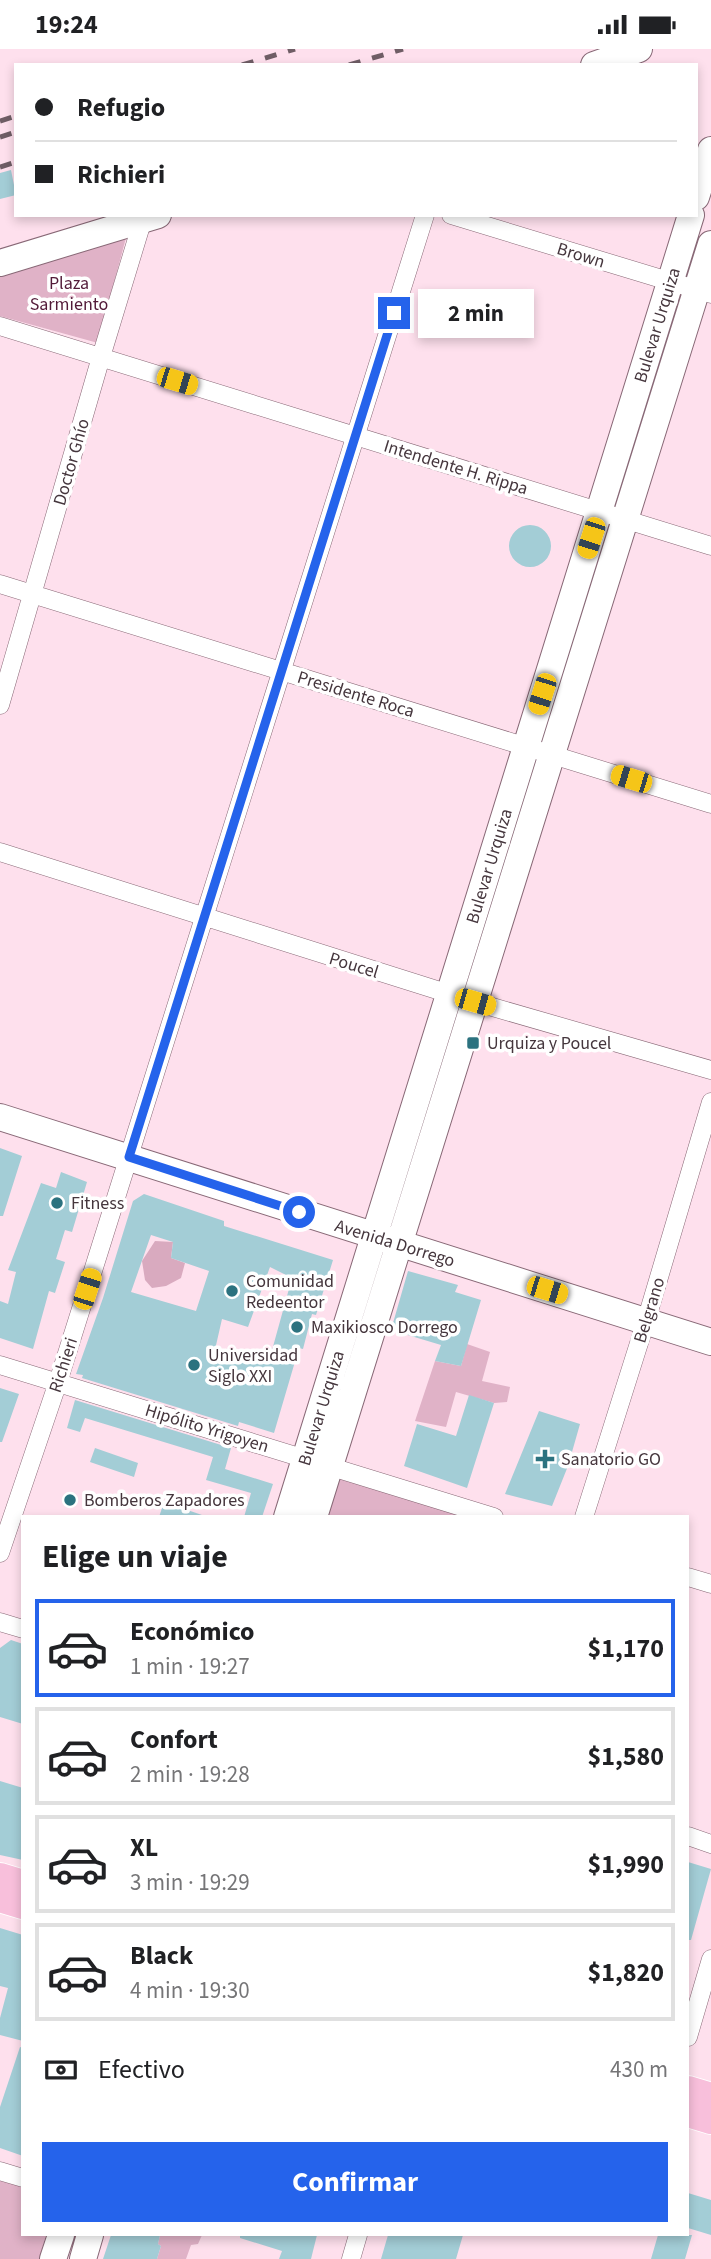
<!DOCTYPE html>
<html lang="es">
<head>
<meta charset="utf-8">
<style>
  :root { --surface:#fff; --page:#f6f6f6; --text:#202124; --muted:#757577; --line:#e0e0e0; --accent:#2563eb }
  body { margin:0; font-family:"Source Sans 3",sans-serif; background:var(--page); color:var(--text); height:100vh; display:flex; flex-direction:column; font-size:26px; white-space:nowrap }
  * { box-sizing:border-box; margin:0 }
  p { font-size:23px; color:var(--muted) }
  .icon { flex:none; width:38px; height:38px; fill:none; stroke:currentColor; stroke-width:2; stroke-linecap:round; stroke-linejoin:round }
  .map { position:relative; flex:1; overflow:hidden }
  .details { position:absolute; left:21px; top:1466px; width:668px; height:721px; display:flex; flex-direction:column; background:var(--surface); border-radius:0px; box-shadow:0 4px 10px #0003 }
  .details>* { flex:none }
  .hud { position:absolute; left:14px; top:14px; width:684px; height:154px; border-radius:0px; box-shadow:0 4px 10px #0003; display:grid; align-content:center; height:154px; padding:0 21px; background:var(--surface) }
  .end { position:absolute; width:32px; height:32px; margin:-16px; border:9px solid #2563eb; background:#fff; box-shadow:0 0 0 4px #fff }
  .from { border-radius:50% }
  .bubble { position:absolute; height:49px; border-radius:0px; background:var(--surface); box-shadow:0 4px 10px #0003; font-size:23px; font-weight:700; line-height:49px; text-align:center }
  .car { position:absolute; width:21px; height:42px; margin:-21px -10px; border-radius:9px; box-shadow:0 0 5px 2px #0007; background:linear-gradient(#f5c518 24%,#345 0 40%,#f5c518 0 76%,#345 0 86%,#f5c518 0) }
  .hud b { display:flex; align-items:center; gap:24px; height:66px; font-size:26px }
  .hud b+b { border-top:2px solid var(--line) }
  .hud i { width:18px; height:18px; background:var(--text) }
  ul { padding:0; list-style:none }
  li { display:flex; align-items:center; gap:21px; height:98px; margin:0 14px 10px; padding:0 7px; border:4px solid var(--line); border-radius:0px }
  li div { flex:1 }
  li b { display:block; font-size:26px }
  li em { font-style:normal; font-weight:700 }
  li.on { border-color:var(--accent) }
  li>.icon { width:63px; height:63px; stroke-width:1.5 }
  h2 { padding:0 21px; font-size:32px; line-height:84px }
  .pay { display:flex; align-items:center; gap:18px; height:77px; padding:0 21px; font-size:26px }
  .pay p { margin-inline-start:auto }
  .button { display:flex; gap:14px; margin-top:auto; padding:14px 21px }
  .button a { flex:1; height:80px; border-radius:0px; background:var(--accent); color:#fff; font-size:28px; font-weight:700; line-height:80px; text-align:center }
  .status { display:flex; justify-content:space-between; align-items:center; height:49px; padding:0 35px; background:var(--surface); direction:ltr }
  .status svg { height:19px; fill:currentColor }
  .map>svg:first-child { display:block }
  .green { fill:#e0b2c7 }
  .forest { fill:#d9aabf }
  .building { fill:#a3cdd6; fill-rule:evenodd }
  .lines { fill:none; stroke-linecap:round; stroke-linejoin:round }
  .street-casing { stroke:#886876; stroke-width:19 }
  .secondary-casing { stroke:#886876; stroke-width:28 }
  .primary-casing { stroke:#fff; stroke-width:30 }
  .street { stroke:#fff; stroke-width:18 }
  .secondary { stroke:#fff; stroke-width:26 }
  .primary { stroke:#f8bfdb; stroke-width:28 }
  .rail { stroke:#6f5d65; stroke-width:5; stroke-dasharray:12 12; stroke-linecap:butt }
  .route { stroke:#2563eb; stroke-width:9 }
  .poi-dot { fill:#2c727f; stroke:#fff; stroke-width:2.5 }
  .labels { text-anchor:middle; stroke-width:7; stroke-linejoin:round; paint-order:stroke }
  .street-label { font-size:18px; fill:#45363d; stroke:#fff }
  .park-label { font-size:18px; fill:#521a38; stroke:#fff }
  .poi-label { font-size:18px; fill:#45363d; stroke:#fff; text-anchor:start }
</style>
</head>
<body>
<div class="status"><b>19:24</b><svg viewBox="0 0 49 12"><path d="M0 12V9h3v3zM5 12V6h3v6zM10 12V3h3v9zM15 12V0h3v12zM26 1h20v11H26zM47 4h2v5h-2z"/></svg></div>
<div class="map">
<svg width="711" height="2210" viewBox="0 0 711 2210">
  <rect width="100%" height="100%" fill="#fee0ed"/>
  <path class="green" d="M127 185 98 294 0 267V224Z
    M467 1295 490 1303 482 1332 510 1338 507 1353 494 1354 456 1343 446 1378 415 1372 435 1312 461 1317Z
    M330 1417 494 1468H314Z
    M0 2131 23 2138V2186H46L39 2210H0Z
    M160 2186H202L198 2195 191 2196 186 2210H157L161 2197 158 2195Z"/>
  <path class="forest" d="M155 1192 173 1193 171 1209 185 1214 181 1229 166 1237 152 1239 145 1231 142 1212Z"/>
  <path class="building" d="M11 121 16 146 0 150V124Z
    M509 497a21 21 0 1 1 42 0a21 21 0 1 1-42 0Z
    M0 1099 22 1107 3 1167H0Z
    M61 1123 87 1133 72 1183 65 1181 56 1210 65 1213 55 1244 49 1242 33 1300 0 1289V1252L8 1255 16 1223 8 1221 41 1134 56 1139Z
    M144 1145 224 1172V1177L333 1211 316 1266 312 1265 303 1300 299 1299 274 1384 239 1373 238 1377 82 1329 83 1326 76 1325 103 1249 133 1152ZM151 1186 173 1193 171 1209 209 1222 196 1262 131 1243ZM270 1218 292 1229 269 1312 240 1304 238 1312 214 1305 222 1270 248 1278Z
    M408 1222 458 1236 455 1243 481 1251 461 1317 435 1312 441 1296 391 1281Z
    M0 1339 19 1345 2 1393H0Z
    M469 1346 494 1354 467 1439 404 1417 417 1375 456 1387Z
    M75 1351 231 1399 225 1420 273 1435 262 1468H244L251 1444 206 1431 213 1408 85 1369 80 1383 67 1379Z
    M539 1362 580 1375 568 1417 552 1457 505 1445Z
    M95 1399 138 1414 134 1428 90 1413Z
    M164 1453 202 1466V1468H159Z
    M11 1591 23 1595V1675L0 1668V1599Z
    M0 1732 23 1739V1811L0 1806Z
    M688 1813 711 1820 691 1891H688Z
    M0 1879 23 1886V1992L0 1986V1969L8 1939 0 1937Z
    M20 1998 23 1999V2107L0 2099V2058Z
    M688 2144 711 2151V2186L688 2179Z
    M111 2186H160L158 2195 161 2197 157 2210H103Z
    M240 2186H317L311 2210H279L282 2202 240 2189Z
    M388 2186H463L456 2210H381Z
    M658 2186H692L685 2210H651Z"/>
  <g class="lines">
    <defs>
      <path id="street" d="M451 166 711 245
        M0 277 711 497
        M0 535 711 755
        M0 656 101 308 143 170
        M0 803 475 953 711 1021
        M0 1316 494 1468
        M584 1468 646 1272 711 1053
        M0 1504 58 1333 425 166
        M688 1528 711 1535
        M0 1573 23 1580
        M688 1787 711 1795
        M688 1988 711 1910
        M0 2122 23 2129
        M351 2210 358 2186"/>
      <path id="secondary" d="M594 16 639 0
        M696 148 711 101
        M0 214 158 166
        M0 1068 711 1293
        M287 1468 691 166
        M314 1468 711 195
        M53 2210 61 2186
        M83 2210 90 2186"/>
      <path id="primary" d="M0 1828 23 1835
        M0 1849 23 1856
        M688 2041 711 2048
        M688 2064 711 2071"/>
    </defs>
    <use href="#street" class="street-casing"/>
    <use href="#secondary" class="secondary-casing"/>
    <use href="#primary" class="primary-casing"/>
    <use href="#street" class="street"/>
    <use href="#secondary" class="secondary"/>
    <use href="#primary" class="primary"/>
    <path class="rail" d="M242 16 295 0
      M349 16 403 0
      M0 72 16 67
      M0 88 16 83
      M0 118 16 113"/>
  </g>
  <g class="lines">
    <path class="route" d="M299 1163 129 1108 394 264"/>
  </g>
  <g class="poi-dot">
    <rect x="466" y="987" width="14" height="14" rx="3.5"/>
    <circle cx="57" cy="1154" r="7"/>
    <circle cx="232" cy="1242" r="7"/>
    <circle cx="297" cy="1278" r="7"/>
    <circle cx="194" cy="1316" r="7"/>
    <path d="M541.5 1399.5h7v7h7v7h-7v7h-7v-7h-7v-7h7z"/>
    <circle cx="70" cy="1451" r="7"/>
  </g>
  <g class="labels">
    <g class="street-label">
      <text transform="translate(581 206) rotate(17)" y="6">Brown</text>
      <text transform="translate(657 276) rotate(-73)" y="6">Bulevar Urquiza</text>
      <text transform="translate(71 413) rotate(-74)" y="6">Doctor Ghío</text>
      <text transform="translate(456 418) rotate(17)" y="6">Intendente H. Rippa</text>
      <text transform="translate(356 645) rotate(17)" y="6">Presidente Roca</text>
      <text transform="translate(489 817) rotate(-73)" y="6">Bulevar Urquiza</text>
      <text transform="translate(354 916) rotate(17)" y="6">Poucel</text>
      <text transform="translate(395 1194) rotate(17)" y="6">Avenida Dorrego</text>
      <text transform="translate(649 1261) rotate(-73)" y="6">Belgrano</text>
      <text transform="translate(63 1316) rotate(-72)" y="6">Richieri</text>
      <text transform="translate(321 1359) rotate(-73)" y="6">Bulevar Urquiza</text>
      <text transform="translate(207 1379) rotate(17)" y="6">Hipólito Yrigoyen</text>
    </g>
    <g class="park-label">
      <text x="69" y="240">Plaza<tspan x="69" dy="21">Sarmiento</tspan></text>
    </g>
    <g class="poi-label">
      <text x="487" y="1000">Urquiza y Poucel</text>
      <text x="71" y="1160">Fitness</text>
      <text x="246" y="1238">Comunidad<tspan x="246" dy="21">Redeentor</tspan></text>
      <text x="311" y="1284">Maxikiosco Dorrego</text>
      <text x="208" y="1312">Universidad<tspan x="208" dy="21">Siglo XXI</tspan></text>
      <text x="561" y="1416">Sanatorio GO</text>
      <text x="84" y="1457">Bomberos Zapadores</text>
    </g>
  </g>
</svg>
<i class="end from" style="left:299px;top:1163px"></i>
<i class="end" style="left:394px;top:264px"></i>
<div class="bubble" style="left:418px;top:240px;width:116px">2 min</div>
<i class="car" style="left:177px;top:332px;rotate:107deg"></i>
<i class="car" style="left:591px;top:489px;rotate:198deg"></i>
<i class="car" style="left:542px;top:645px;rotate:198deg"></i>
<i class="car" style="left:631px;top:730px;rotate:287deg"></i>
<i class="car" style="left:475px;top:953px;rotate:106deg"></i>
<i class="car" style="left:87px;top:1240px;rotate:18deg"></i>
<i class="car" style="left:547px;top:1241px;rotate:107deg"></i>
<div class="hud">
<b><i class="from"></i>Refugio</b>
<b><i></i>Richieri</b>
</div>
<section class="details">
<h2>Elige un viaje</h2>
<ul>
<li class="on"><svg class="icon" aria-label="car" viewBox="0 0 24 24"><path d="M5 17H2v-5l4-1 3-4h7l3 4 3 1v5h-3M9 17h6M6 11h13"/><circle cx="7" cy="17" r="2"/><circle cx="17" cy="17" r="2"/></svg><div><b>Económico</b><p>1 min · 19:27</p></div><em>$1,170</em></li>
<li><svg class="icon" aria-label="car" viewBox="0 0 24 24"><path d="M5 17H2v-5l4-1 3-4h7l3 4 3 1v5h-3M9 17h6M6 11h13"/><circle cx="7" cy="17" r="2"/><circle cx="17" cy="17" r="2"/></svg><div><b>Confort</b><p>2 min · 19:28</p></div><em>$1,580</em></li>
<li><svg class="icon" aria-label="car" viewBox="0 0 24 24"><path d="M5 17H2v-5l4-1 3-4h7l3 4 3 1v5h-3M9 17h6M6 11h13"/><circle cx="7" cy="17" r="2"/><circle cx="17" cy="17" r="2"/></svg><div><b>XL</b><p>3 min · 19:29</p></div><em>$1,990</em></li>
<li><svg class="icon" aria-label="car" viewBox="0 0 24 24"><path d="M5 17H2v-5l4-1 3-4h7l3 4 3 1v5h-3M9 17h6M6 11h13"/><circle cx="7" cy="17" r="2"/><circle cx="17" cy="17" r="2"/></svg><div><b>Black</b><p>4 min · 19:30</p></div><em>$1,820</em></li>
</ul>
<div class="pay"><svg class="icon" aria-label="cash" viewBox="0 0 24 24"><path d="M3 7h18v10H3z"/><circle cx="12" cy="12" r="2"/></svg>Efectivo<p>430 m</p></div>
<div class="button"><a>Confirmar</a></div>
</section>
</div>
</body>
</html>
